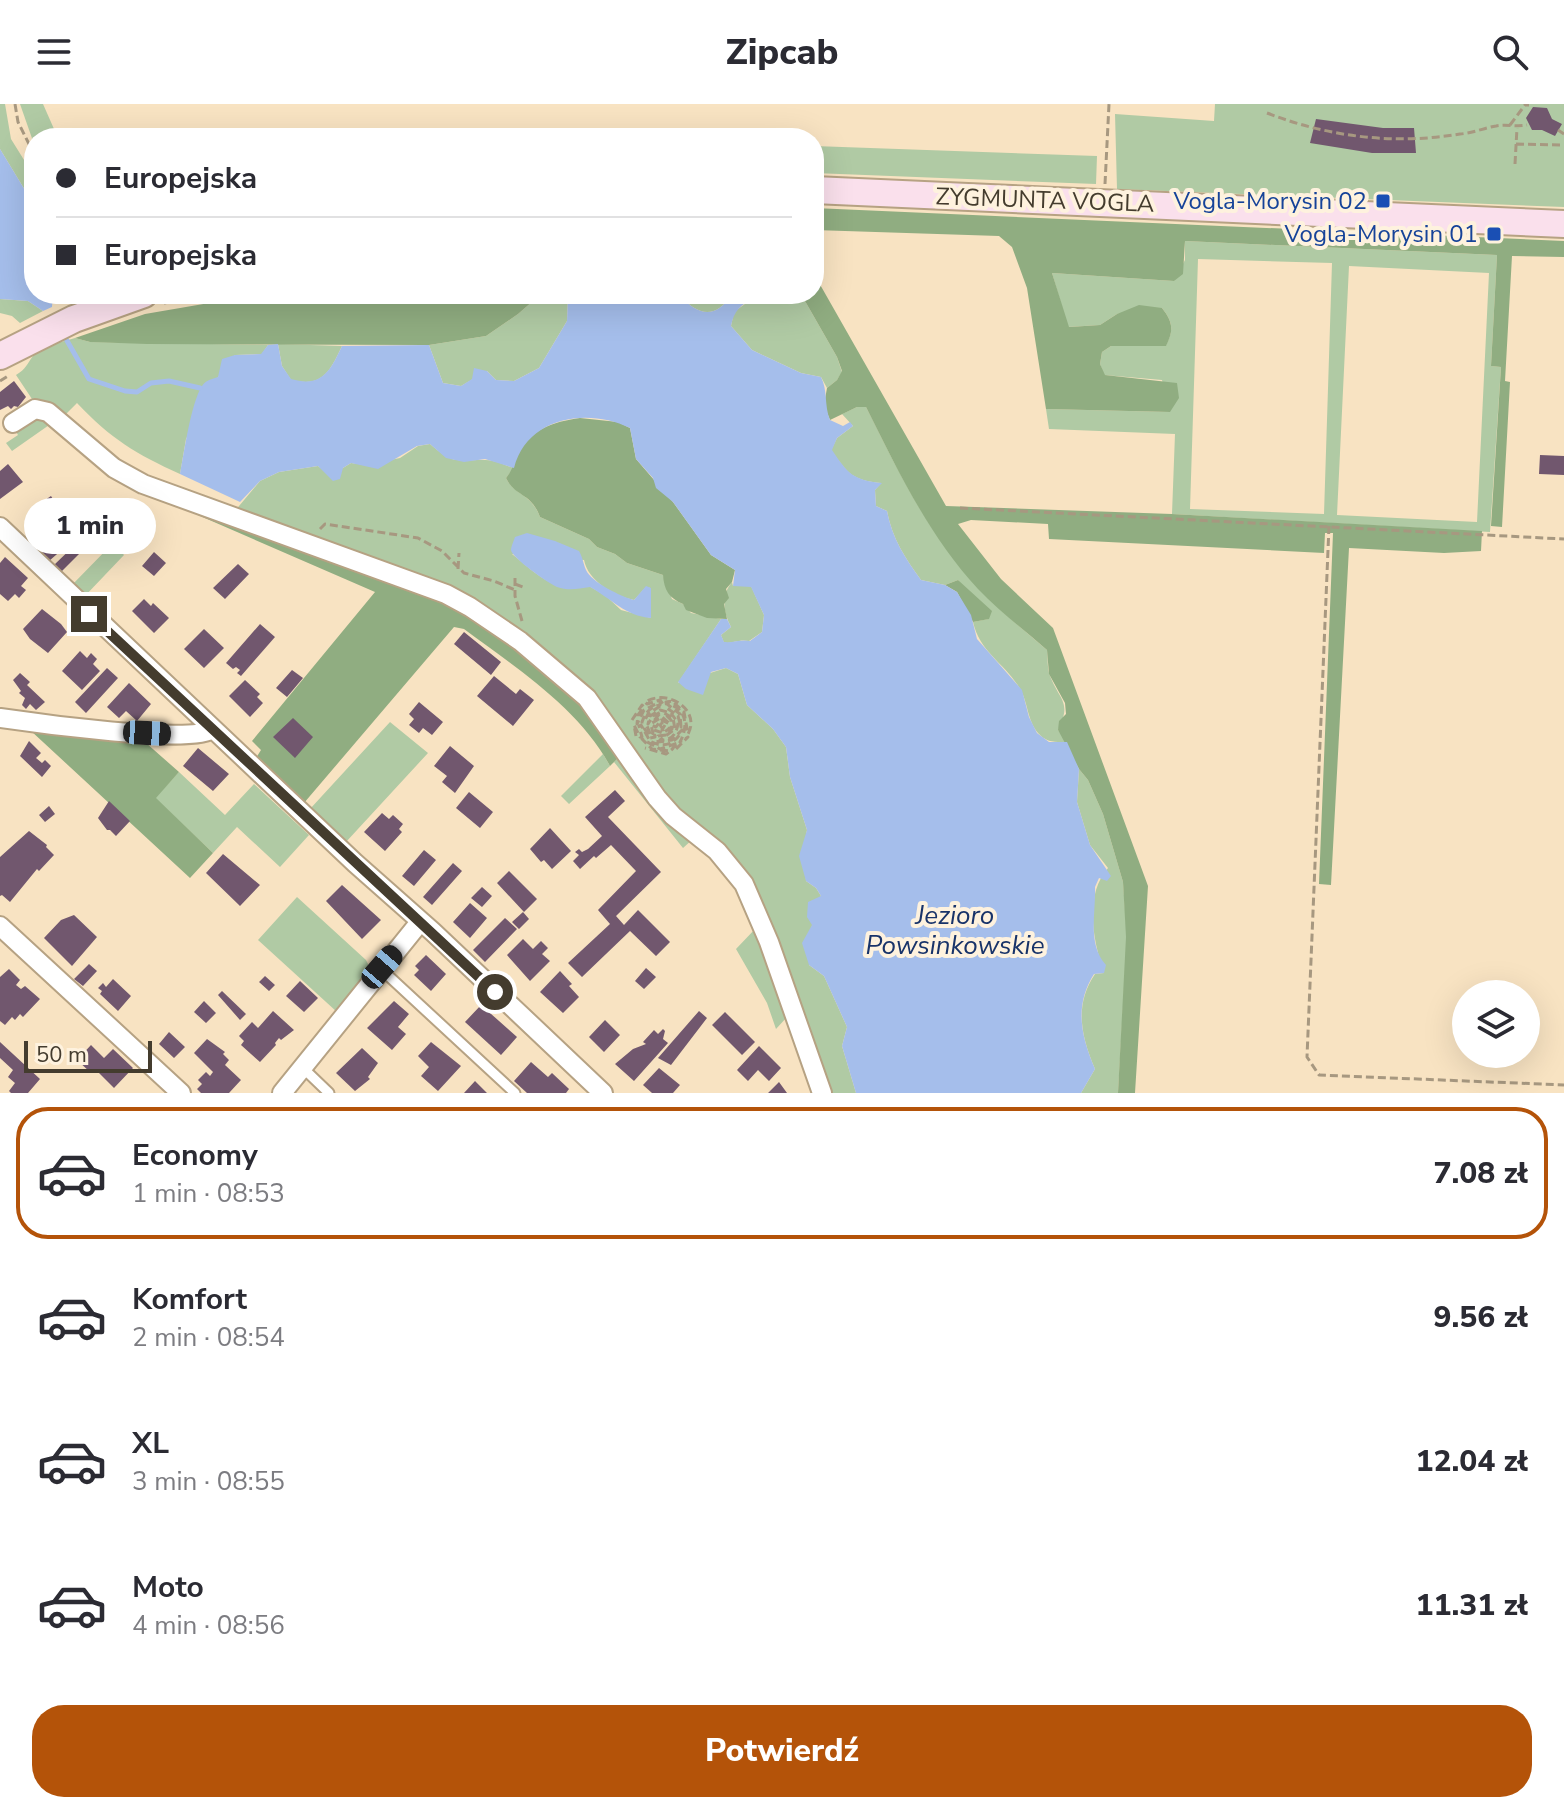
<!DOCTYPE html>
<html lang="pl">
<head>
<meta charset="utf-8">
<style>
  :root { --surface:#fff; --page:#f2f2f3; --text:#2b2b33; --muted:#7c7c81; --line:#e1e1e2; --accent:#b45309 }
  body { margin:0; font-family:"Nunito Sans",sans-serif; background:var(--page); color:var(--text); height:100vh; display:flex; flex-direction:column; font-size:30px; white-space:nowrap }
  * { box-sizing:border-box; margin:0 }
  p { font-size:26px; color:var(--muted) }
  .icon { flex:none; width:44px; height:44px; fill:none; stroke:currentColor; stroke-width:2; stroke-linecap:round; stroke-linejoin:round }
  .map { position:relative; height:989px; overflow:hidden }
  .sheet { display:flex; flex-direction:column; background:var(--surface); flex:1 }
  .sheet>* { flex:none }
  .guide { position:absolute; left:24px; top:24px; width:800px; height:176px; border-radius:32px; box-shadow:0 8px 32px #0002; display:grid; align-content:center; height:176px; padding:0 32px; background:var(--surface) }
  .buttons { position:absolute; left:1452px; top:876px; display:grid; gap:16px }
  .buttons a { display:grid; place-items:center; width:88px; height:88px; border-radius:50%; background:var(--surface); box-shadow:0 8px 32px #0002; font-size:40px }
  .scale { position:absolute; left:24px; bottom:20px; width:128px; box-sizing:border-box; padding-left:8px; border:4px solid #443c2e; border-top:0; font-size:22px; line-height:28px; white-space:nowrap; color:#443c2e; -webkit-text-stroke:6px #fef2de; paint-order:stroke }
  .end { position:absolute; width:36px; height:36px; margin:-18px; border:10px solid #443c2e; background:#fff; box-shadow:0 0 0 4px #fff }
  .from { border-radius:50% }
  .bubble { position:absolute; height:56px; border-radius:28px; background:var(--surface); box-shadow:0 8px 32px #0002; font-size:26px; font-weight:800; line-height:56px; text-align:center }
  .car { position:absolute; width:24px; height:48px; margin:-24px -12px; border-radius:10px; box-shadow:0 0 6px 2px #0007; background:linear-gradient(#222 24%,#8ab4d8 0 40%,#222 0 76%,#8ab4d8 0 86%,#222 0) }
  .guide b { display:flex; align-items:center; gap:28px; height:76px; font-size:30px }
  .guide b+b { border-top:2px solid var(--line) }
  .guide i { width:20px; height:20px; background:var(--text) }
  ul { padding:14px 0 0; list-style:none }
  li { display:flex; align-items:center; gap:24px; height:132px; margin:0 16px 12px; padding:0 16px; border:4px solid transparent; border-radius:32px }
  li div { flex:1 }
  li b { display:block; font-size:30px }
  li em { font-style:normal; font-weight:800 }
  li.selected { border-color:var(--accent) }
  li>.icon { width:72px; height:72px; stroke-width:1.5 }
  .cta { display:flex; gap:16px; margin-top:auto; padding:16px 32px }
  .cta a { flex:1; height:92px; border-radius:32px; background:var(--accent); color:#fff; font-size:32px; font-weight:800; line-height:92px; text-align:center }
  header { display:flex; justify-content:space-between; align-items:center; height:104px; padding:0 32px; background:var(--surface); font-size:36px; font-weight:800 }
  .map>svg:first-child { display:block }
  .green { fill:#b0caa4; fill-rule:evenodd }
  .forest { fill:#90ad81 }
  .water { fill:#a5beeb }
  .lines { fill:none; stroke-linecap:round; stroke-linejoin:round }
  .stream { stroke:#a5beeb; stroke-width:5 }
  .building { fill:#71576e }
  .lane-casing { stroke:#b6a283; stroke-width:13 }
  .street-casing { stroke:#b6a283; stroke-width:22 }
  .secondary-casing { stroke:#b6a283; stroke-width:30 }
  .path { stroke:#a79880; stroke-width:3; stroke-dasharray:8 4; stroke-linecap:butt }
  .lane { stroke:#fff; stroke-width:9 }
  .street { stroke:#fff; stroke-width:18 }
  .secondary { stroke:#fae0ec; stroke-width:26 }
  .route { stroke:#443c2e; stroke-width:10 }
  .transit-dot { fill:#1a4fb4; stroke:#fef2de; stroke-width:3 }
  .labels { text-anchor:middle; stroke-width:8; stroke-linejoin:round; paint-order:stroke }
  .street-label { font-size:24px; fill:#443c2e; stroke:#fef2de }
  .transit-label { font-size:24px; fill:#164399; stroke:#fef2de; text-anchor:end }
  .water-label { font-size:26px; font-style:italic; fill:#183369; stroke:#fef2de }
</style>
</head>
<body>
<header><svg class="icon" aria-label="menu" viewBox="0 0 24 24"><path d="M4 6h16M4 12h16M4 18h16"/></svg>Zipcab<svg class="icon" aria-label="search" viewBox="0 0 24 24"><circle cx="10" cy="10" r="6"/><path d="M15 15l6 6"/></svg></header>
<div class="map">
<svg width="1564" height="989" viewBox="0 0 1564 989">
  <rect width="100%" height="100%" fill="#f8e3c2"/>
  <path class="green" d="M0 0H5L11 35 34 72V101L0 45Z
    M20 0H43L58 34H34V40Z
    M1215 0H1564V103L1117 85 1115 10 1214 17Z
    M814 42 1097 52 1096 80 814 69Z
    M1185 137 1497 151 1491 262 1501 263 1490 428 1172 410 1175 330 1049 325 1046 305 1170 308 1162 276 1104 271 1100 260 1102 248 1111 242 1166 241C1174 226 1173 218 1162 204L1117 210 1100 221 1068 223 1052 169 1174 177 1185 156ZM1198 155 1332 159 1324 410 1190 405ZM1349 162 1489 169 1477 418 1337 411Z
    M541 190H568L567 217 539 264 514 277 496 276 487 267 461 282 443 279 429 241 486 232 518 210Z
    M677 190H733C713 217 699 211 677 190Z
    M750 190H801L837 253 842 268 837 276 827 284 821 273 801 269 752 246 731 222 734 208 753 194Z
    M0 195 28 197 43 207 20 219 12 212 0 209Z
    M75 234 90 238 268 241 262 250 235 251 218 273 186 335 180 370C136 350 111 335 77 299L63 313 36 301 16 271C26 265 27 260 33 252 42 241 62 238 75 234Z
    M278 240 342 242C330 267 323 284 291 276L282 262Z
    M857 303H866C894 358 920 413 959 461 984 493 1016 520 1047 546 1048 554 1047 564 1050 572 1060 597 1072 598 1058 626L1067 638C1055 638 1047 639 1038 629 1027 616 1028 597 1019 583 1003 558 980 548 973 518L988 515 958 476 945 481 921 476C905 454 892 434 887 407L876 402 875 386 881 379C852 376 848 370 831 346L837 334 853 322 842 310Z
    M32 311 52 319 12 347 6 339 18 331 13 323Z
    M430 340C453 360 454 356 483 356 494 355 504 361 514 364L506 374C515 392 531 389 540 413L589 435 597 443 615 450 627 459 663 471 672 495 683 500 691 509 721 515 678 579 726 564 738 570 747 601 773 625 786 643 790 673 807 726 804 742 806 777 816 784 821 792 812 821 809 861 824 872 847 923 842 942 856 989H828L751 783 681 712 566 570 234 408 260 377 279 368 318 362 326 368 343 364 351 359 366 361 400 354 418 342ZM512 450 584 456C588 477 614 492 634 496L646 483 650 484 651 514 621 506 606 492 589 482C555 490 538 471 512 450Z
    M113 439 124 451 84 493 71 482Z
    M732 478 733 482H751L764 511 762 528 749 537C740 535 734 539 724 539L721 531 731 523C723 508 721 491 732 478Z
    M390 618 428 649 346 738 310 705Z
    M603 650 610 662 569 700 561 692Z
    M622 650 711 748 709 753 693 735 683 744 614 658Z
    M1079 665 1088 676 1103 710 1123 778 1127 833 1118 989H1081L1095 965C1081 932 1074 901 1095 870L1104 869C1093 837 1084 791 1108 764L1090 741 1077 698Z
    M179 668 225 711 254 680 309 731 280 763 237 723 213 749 155 694Z
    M297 793 366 856 371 866 337 908 258 836Z
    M756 824 787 913 776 925 767 899 736 845Z"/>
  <path class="forest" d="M814 104 1564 137V153L1512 152 1505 277 1510 278 1502 423 1491 422 1501 263 1491 262 1497 151 1185 137 1183 170 1174 177 1052 169 1069 223 1100 221 1117 210 1139 201 1162 204C1173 218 1174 226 1166 242H1111L1102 248 1100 260 1105 271 1177 279 1179 294 1170 308 1046 305 1027 184 1012 143 999 132 814 126Z
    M814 170 946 402 1172 410 1482 427 1481 447 1444 449 1349 444 1331 781 1319 780 1333 429H1325L1324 449 1049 435 1048 420 971 416 958 420 1001 475 1053 524 1148 782 1135 989H1118L1126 833 1123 778 1103 710 1088 676 1079 665 1058 626 1059 617 1066 610 1065 599 1049 570 1047 546C1024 526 999 507 978 485 929 432 898 367 866 303H857L830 316 824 301 827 284 837 276 842 267 837 253 801 190H814Z
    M262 190H541L518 210 486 232 429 241 147 240 90 238 75 234 145 210Z
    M580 314 618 318 630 324 636 355 673 398 711 451 735 466 732 478 726 485 729 494 724 500 727 515 707 514 686 506 683 500C669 494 664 486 663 471L627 459 615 450 597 443 589 435 540 413C531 388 515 393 506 374 512 367 513 361 517 352 530 325 552 318 580 314Z
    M194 404 440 492 517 541 586 599 622 650 610 662C579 604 515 563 464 525L454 523 304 699 256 654 261 646 252 637 375 488 191 408Z
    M958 476 992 507 989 515 973 518 957 488 945 481Z
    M30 626 137 631 179 668 156 694 213 749 190 774Z"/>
  <path class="water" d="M0 45 34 101V190H53L52 203 43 207 28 197 0 195Z
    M568 190H677C699 211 713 217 733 190H750L754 194C740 201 734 207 731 222L752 246 801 269 821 273C828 287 824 301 830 316L843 322 850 318 853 322 837 334 832 346C848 370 853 376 882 379L875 386 876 402 887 407C892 434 905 454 921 476L945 481 957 488 971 511 977 535 1022 586 1029 613 1037 629 1049 638H1067L1079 665 1077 698 1090 741 1111 772 1107 777 1099 774 1095 783C1096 809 1087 840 1106 861L1104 869 1094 870C1074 902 1081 932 1095 965L1081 989H856L842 942 847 923 824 872 809 861 802 839 812 821 807 813 808 798 821 792 816 784 806 777 799 752 807 726 790 673 786 643 773 625 747 601 738 570 726 564 711 568 703 591 686 585 678 578 721 515H727L731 523 721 531 724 538C734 539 740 535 750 537L762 528 764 511 751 483 733 482 735 466 711 451 673 398 656 384 653 374 636 355 630 324C587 303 527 313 514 364L485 355 464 358 446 354 430 340 417 342 378 365 351 359 343 364 340 375 333 377 318 362 279 368 260 377 240 398 180 370C184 349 191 299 202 282 206 276 212 275 218 273L222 255 235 251 261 250 268 241 278 240 282 262 291 275C322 284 330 267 342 242L429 241 443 279 461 282 472 275 474 264 487 267 496 276 514 277 539 264 567 217Z
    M527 429 555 437 579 447C583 454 583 459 586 466 591 478 622 493 634 496L646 482 651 484V514C625 512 612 495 590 483 578 485 568 487 557 483 548 479 512 454 511 446 511 443 514 436 515 433Z"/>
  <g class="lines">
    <path class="stream" d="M62 228 89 275 125 287 137 288 151 279 169 277 200 284"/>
  </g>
  <path class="building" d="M1533 3 1547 4 1552 15 1562 20 1555 32 1542 26H1532L1526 14Z
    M1316 15 1383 24H1414L1416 49H1372L1310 39Z
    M14 277 26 293 18 303 14 302 11 305 8 302 0 306V288Z
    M1540 351 1564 352V371L1539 370Z
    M8 360 23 378 0 395V367Z
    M51 392 56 400 48 406 42 398Z
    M112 402 122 412 115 418 112 415 108 418 102 412Z
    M59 425 71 438 49 457 37 443Z
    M80 436 83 440 80 443 83 446 61 468 54 461Z
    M154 448 166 459 154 472 142 462Z
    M5 453 28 474 21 482 26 486 19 494 15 490 8 497 0 490V459Z
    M238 460 249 470 225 495 213 484Z
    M144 495 151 502 153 499 169 514 154 529 132 507Z
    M42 505 61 520 67 528 48 549 30 535 23 525Z
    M260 520 275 533 241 572 237 569 240 566 236 563 233 565 226 559Z
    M204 525 224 544 204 564 184 545Z
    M464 528 501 558 491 571 454 540Z
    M80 547 87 554 91 549 97 555 93 560 100 567 82 586 62 567Z
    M107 564 118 574 86 609 75 598Z
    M292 566 303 574 287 593 276 584Z
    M20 569 30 578 27 581 45 598 36 606 30 600 26 605 22 601 25 594 19 589 21 587 13 576Z
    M494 572 516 590 520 585 534 596 513 622 477 592Z
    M245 576 260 590 257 593 263 599 250 613 229 592Z
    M129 579 151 600 137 617 126 607 119 614 107 603Z
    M419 598 443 618 432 631 423 624 419 629 409 621 414 615 409 610Z
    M293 614 313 633 295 654 273 633Z
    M29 637 41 649 36 654 42 659 45 656 51 662 42 673 20 652Z
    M450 642 474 662 455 689 442 678 447 672 434 662Z
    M198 644 229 670 213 687 183 662Z
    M615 686 625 697 608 713 661 768 616 812 624 821 638 806 670 838 656 852 630 827 582 873 568 859 610 820 598 806 636 767 611 741 596 754 594 752 580 765 573 757 579 751 575 748 579 745 582 748 588 745 602 732 585 713Z
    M469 688 493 708 480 724 456 704Z
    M109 697 130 717 116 732 110 726H107L98 714Z
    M49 702 55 710 45 718 39 711Z
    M382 709 389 715 393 711 403 720 399 725 402 728 385 747 364 728Z
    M550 724 571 747 552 765 544 756 541 758 530 745Z
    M29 727 47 741 46 743 54 751 39 767 37 765 10 798 2 791 0 792V753Z
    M424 746 436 756 414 782 402 772Z
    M223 750 260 781 240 802 206 769Z
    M453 759 462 767 432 801 423 793Z
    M509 767 537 795 524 808 497 779Z
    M342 781 381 816 362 835 326 797Z
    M482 783 492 792 482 803 471 794Z
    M470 799 487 814 470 834 453 818Z
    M523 808 529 815 519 825 512 818Z
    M74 811 97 833 72 862 44 834 61 816Z
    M505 814 517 825 485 858 473 846Z
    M523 835 533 845 541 837 548 844 542 850 550 857 530 877 507 851Z
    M426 851 446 870 431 887 414 871 419 866 415 862Z
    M89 860 97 867 83 882 74 875Z
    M646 864 656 873 644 885 635 877Z
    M9 865 20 876 16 881 21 885 25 882 40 895 23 913 20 910 15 916 12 913 5 921 0 917V873Z
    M560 867 572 880 569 882 579 893 563 909 540 888Z
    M265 872 275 881 269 887 259 878Z
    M113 875 131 892 118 907 100 890 102 887 98 884 103 879 106 883Z
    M300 877 318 894 304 908 286 892Z
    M222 887 246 910 240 916 218 891Z
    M204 897 216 909 206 919 194 908Z
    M394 897 409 910 398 923 406 930 392 946 367 924Z
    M481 901 517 933 501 951 465 918Z
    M273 907 294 926 281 936 279 934 275 939 276 941 260 958 241 941 244 937 239 932 252 918 258 924Z
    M699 907 707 914 671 961 658 954Z
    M725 908 755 938 742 951 712 921Z
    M605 916 620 931 604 948 589 933Z
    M663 925 665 927 663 935 668 939 634 977 615 960 633 945 646 940 643 938 654 926 658 930Z
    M169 928 185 943 174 954 159 940Z
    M207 935 225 948 223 950 229 956 225 961 241 976 229 989H201L197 985 202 980 198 976 206 968 210 972 213 968 194 949Z
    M0 938 40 975 28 989H11L9 987 15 979 8 973 13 966 0 954Z
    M431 938 461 962 438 987 421 972 429 963 418 952Z
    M91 941 104 954 113 945 133 964 114 984 95 965 91 969 77 956Z
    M759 942 781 964 769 977 758 966 748 977 737 966Z
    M362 944 378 959 368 973 370 975 355 987 336 969Z
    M531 958 548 973 552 969 569 985 566 989H527L514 977Z
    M659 964 680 981 673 989H652L643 981Z
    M475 977 487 989H464Z
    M779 978 787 989H768Z"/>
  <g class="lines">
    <defs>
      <path id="lane" d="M381 865 515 989
        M303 964 329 989"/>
      <path id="street" d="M13 319 35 305 48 308 114 364 143 380 446 490 470 503 520 537 587 594 657 694 673 712 717 747 744 780 769 838 822 989
        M0 423 355 759 433 828 603 989
        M0 614C33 619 193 641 213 625
        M0 822 181 989
        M282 989 420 818"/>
      <path id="secondary" d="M814 86 1564 120
        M0 252 74 215 144 190"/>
    </defs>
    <use href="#lane" class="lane-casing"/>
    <use href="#street" class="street-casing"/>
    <use href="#secondary" class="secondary-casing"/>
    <path class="path" d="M15 0 18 18 34 50
      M1267 9C1329 33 1394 41 1460 30 1473 29 1484 24 1496 22 1506 20 1516 23 1527 21
      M1510 21 1525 1H1529
      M1558 26 1564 30
      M1516 40 1564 41
      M1515 60 1517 24
      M1105 80 1109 0
      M164 199 211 190
      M0 277 8 272
      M960 404 1564 435
      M1329 422 1307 953 1319 971 1564 981
      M320 425 325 420 418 434 442 447 464 469 494 477 515 486
      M458 465 459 449
      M515 474V492L522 517
      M515 480 523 483
      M632 616 642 601 644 603 638 611 637 620 644 606 660 598V601C650 603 645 609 642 618H644L648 610 663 600 660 596 647 600 645 598C668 584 701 606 688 630L684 608 672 597 666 598 667 604 678 612 681 623 680 610 667 600C686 603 689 622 680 638L688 633 674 647 672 645 678 639 660 645 642 635 652 645 670 647 666 650 645 644
      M636 632 634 621 640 633H642L639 622 641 621 650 637C663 645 676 640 682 626L672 636 658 638V632L666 631 672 625 671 616 664 609 673 614 675 625 660 636C672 637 677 629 678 619L671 609 660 606 650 612 648 620 653 612 661 608 652 619 662 613 670 620 661 616 656 623 651 621 653 629 651 632 647 622 644 624 650 634 655 633 654 626 663 629 670 624 662 626 665 621 663 618 660 621 662 624"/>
    <use href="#lane" class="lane"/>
    <use href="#street" class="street"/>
    <use href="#secondary" class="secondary"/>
  </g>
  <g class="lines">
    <path class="route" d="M89 510 495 888"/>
  </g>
  <g class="transit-dot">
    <rect x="1375" y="89" width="16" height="16" rx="4"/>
    <rect x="1486" y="122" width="16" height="16" rx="4"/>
  </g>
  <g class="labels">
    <g class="street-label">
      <text transform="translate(1045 96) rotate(2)" y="8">ZYGMUNTA VOGLA</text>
    </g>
    <g class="transit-label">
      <text x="1367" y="105">Vogla-Morysin 02</text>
      <text x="1478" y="138">Vogla-Morysin 01</text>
    </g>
    <g class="water-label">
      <text x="955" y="820">Jezioro<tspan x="955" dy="30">Powsinkowskie</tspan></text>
    </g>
  </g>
</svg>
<div class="buttons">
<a><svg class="icon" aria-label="layers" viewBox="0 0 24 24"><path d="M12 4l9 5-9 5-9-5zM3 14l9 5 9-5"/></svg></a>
</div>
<div class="scale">50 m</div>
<i class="end from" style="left:495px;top:888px"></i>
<i class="end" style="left:89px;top:510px"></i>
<div class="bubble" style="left:24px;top:394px;width:132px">1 min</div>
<i class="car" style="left:147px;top:629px;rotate:93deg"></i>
<i class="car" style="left:382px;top:863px;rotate:41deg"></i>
<div class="guide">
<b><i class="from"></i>Europejska</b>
<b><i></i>Europejska</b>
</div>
</div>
<section class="sheet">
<ul>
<li class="selected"><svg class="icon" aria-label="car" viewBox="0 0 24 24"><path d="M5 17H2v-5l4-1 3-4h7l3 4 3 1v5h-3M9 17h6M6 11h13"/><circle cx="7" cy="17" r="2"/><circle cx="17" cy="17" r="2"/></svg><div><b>Economy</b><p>1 min · 08:53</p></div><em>7.08 zł</em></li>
<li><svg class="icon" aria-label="car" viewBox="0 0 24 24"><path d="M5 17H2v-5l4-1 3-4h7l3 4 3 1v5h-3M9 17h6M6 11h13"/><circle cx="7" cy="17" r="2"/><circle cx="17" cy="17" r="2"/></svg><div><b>Komfort</b><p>2 min · 08:54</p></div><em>9.56 zł</em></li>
<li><svg class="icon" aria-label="car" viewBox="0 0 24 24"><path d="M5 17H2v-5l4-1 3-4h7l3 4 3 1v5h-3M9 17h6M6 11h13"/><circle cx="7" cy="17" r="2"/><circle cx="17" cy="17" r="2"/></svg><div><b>XL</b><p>3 min · 08:55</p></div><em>12.04 zł</em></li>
<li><svg class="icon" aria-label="car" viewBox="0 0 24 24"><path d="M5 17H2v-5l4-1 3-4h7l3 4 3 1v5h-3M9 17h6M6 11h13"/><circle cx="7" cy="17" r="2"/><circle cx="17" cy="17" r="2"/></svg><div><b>Moto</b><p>4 min · 08:56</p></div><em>11.31 zł</em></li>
</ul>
<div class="cta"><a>Potwierdź</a></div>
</section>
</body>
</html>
